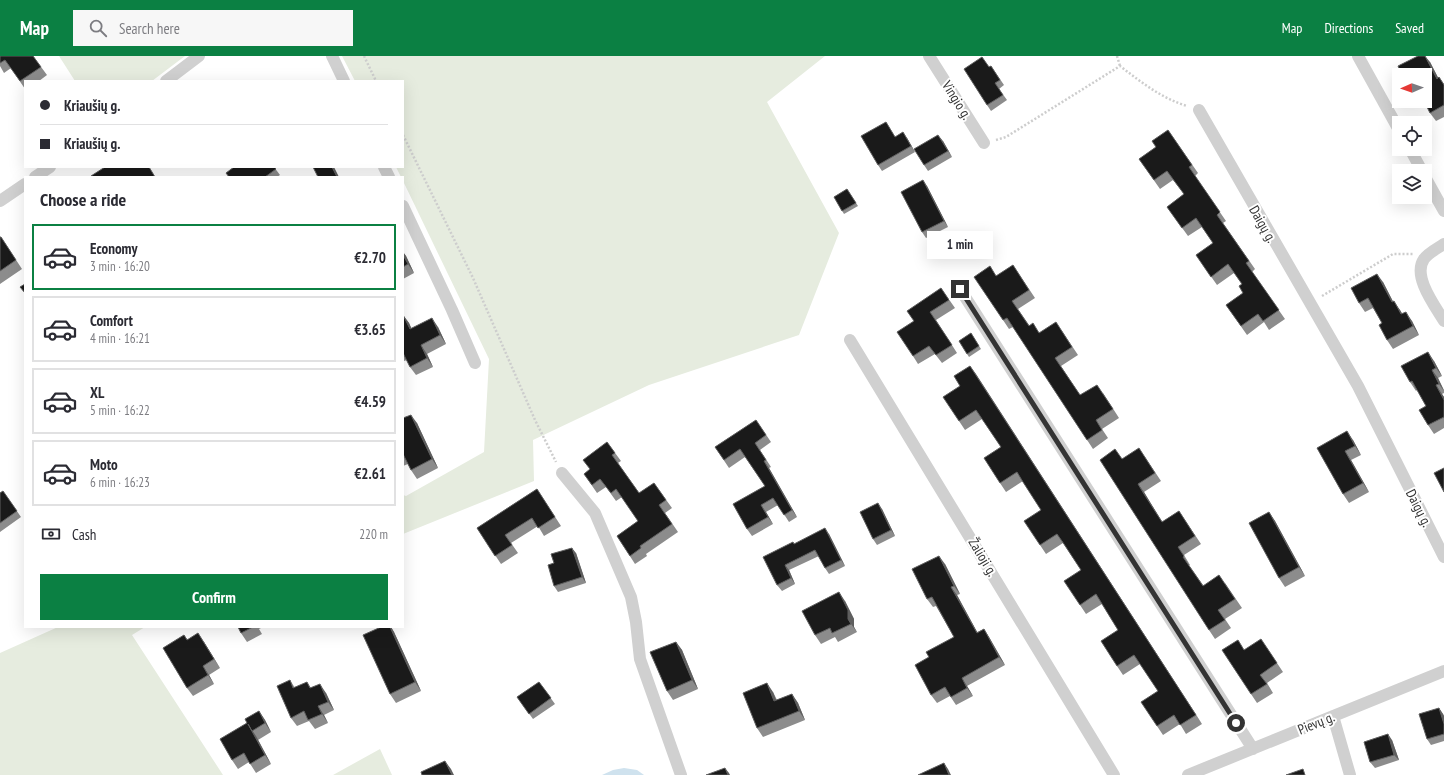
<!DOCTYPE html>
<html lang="en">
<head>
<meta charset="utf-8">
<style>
  :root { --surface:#fff; --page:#f7f7f7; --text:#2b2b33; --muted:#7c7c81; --line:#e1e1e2; --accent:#0b8043 }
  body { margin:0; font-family:"PT Sans Narrow",sans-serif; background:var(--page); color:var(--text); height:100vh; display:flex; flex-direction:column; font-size:15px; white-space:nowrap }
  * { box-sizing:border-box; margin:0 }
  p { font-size:13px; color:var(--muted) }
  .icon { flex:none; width:22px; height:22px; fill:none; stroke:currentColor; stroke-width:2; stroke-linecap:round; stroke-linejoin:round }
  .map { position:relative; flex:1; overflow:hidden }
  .details { position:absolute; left:24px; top:120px; width:380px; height:452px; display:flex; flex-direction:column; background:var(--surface); border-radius:0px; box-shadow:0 4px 16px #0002 }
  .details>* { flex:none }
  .banner { position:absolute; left:24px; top:24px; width:380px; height:88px; border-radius:0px; box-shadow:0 4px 16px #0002; display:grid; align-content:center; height:88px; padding:0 16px; background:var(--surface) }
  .needle { width:26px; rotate:268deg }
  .controls { position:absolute; left:1392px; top:12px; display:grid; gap:8px }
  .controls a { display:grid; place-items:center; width:40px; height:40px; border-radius:0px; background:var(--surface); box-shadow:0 4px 16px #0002; font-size:20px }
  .end { position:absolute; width:18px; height:18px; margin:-9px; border:5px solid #333; background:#fff; box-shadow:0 0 0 2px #fff }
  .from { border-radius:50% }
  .bubble { position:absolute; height:28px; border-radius:0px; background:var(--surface); box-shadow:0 4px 16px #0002; font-size:13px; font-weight:800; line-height:28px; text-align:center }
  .banner b { display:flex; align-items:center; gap:14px; height:38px; font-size:15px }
  .banner b+b { border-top:1px solid var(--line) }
  .banner i { width:10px; height:10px; background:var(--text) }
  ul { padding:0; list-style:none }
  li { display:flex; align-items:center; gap:12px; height:66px; margin:0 8px 6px; padding:0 8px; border:2px solid var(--line); border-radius:0px }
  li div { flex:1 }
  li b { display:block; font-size:15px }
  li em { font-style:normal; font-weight:800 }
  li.on { border-color:var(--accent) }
  li>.icon { width:36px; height:36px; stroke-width:1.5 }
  h2 { padding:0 16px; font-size:18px; line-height:48px }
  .pay { display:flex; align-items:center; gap:10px; height:44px; padding:0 16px; font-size:15px }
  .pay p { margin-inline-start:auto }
  .primary-button { display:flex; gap:8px; margin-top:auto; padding:8px 16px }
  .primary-button a { flex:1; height:46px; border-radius:0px; background:var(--accent); color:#fff; font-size:16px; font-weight:800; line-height:46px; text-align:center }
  header { display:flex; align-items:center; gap:24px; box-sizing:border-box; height:56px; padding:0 20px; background:var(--accent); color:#fff }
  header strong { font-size:19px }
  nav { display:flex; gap:22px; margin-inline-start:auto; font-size:14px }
  .search { width:280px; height:36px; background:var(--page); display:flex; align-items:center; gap:10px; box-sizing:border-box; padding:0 14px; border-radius:0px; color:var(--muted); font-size:15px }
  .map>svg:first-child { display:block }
  .green { fill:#e6ecdf }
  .water { fill:#cfe2ee }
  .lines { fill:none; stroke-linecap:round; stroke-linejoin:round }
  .path { stroke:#cdcdcd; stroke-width:2.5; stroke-dasharray:2 2; stroke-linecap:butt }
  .street { stroke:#d0d0d0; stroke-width:12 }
  .wall { fill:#8c8c8c }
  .shaded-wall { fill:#5f5f5f }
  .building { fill:#1a1a1a; stroke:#5f5f5f }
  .route { stroke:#333; stroke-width:5 }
  .labels { text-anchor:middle; stroke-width:4; stroke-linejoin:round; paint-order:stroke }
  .street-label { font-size:14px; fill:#333; stroke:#fff }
</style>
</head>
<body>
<header>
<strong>Map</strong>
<div class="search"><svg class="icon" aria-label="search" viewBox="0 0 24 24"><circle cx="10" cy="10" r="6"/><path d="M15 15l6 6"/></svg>Search here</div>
<nav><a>Map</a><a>Directions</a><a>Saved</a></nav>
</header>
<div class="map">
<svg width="1444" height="719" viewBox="0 0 1444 719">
  <rect width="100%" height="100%" fill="#fff"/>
  <path class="green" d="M59 0H185L152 25H75Z
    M342 0H825L767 46 839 177 799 279 649 329 533 384 534 425 403 478V439L406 440 484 396 489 303 403 125V121H401L396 111H403V25H355Z
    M58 571H145L132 579 223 719H0V597Z
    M380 693 392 719H333Z"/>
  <path class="water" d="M624 712 637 714 644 719H602L613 714Z"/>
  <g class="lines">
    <path class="path" d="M364 0 376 25
      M1117 0 1120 10
      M403 79 473 222 535 364 556 406
      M996 84 1006 81 1120 10C1141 26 1161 42 1187 50
      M1322 240 1393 198H1413"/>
    <path class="street" d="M332 0 344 25
      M929 0 984 87
      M1358 0 1399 74
      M166 25 199 0
      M1199 54 1358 330 1444 501
      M1410 93 1422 115
      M384 111 389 121
      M35 121 50 111
      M1425 121 1444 155
      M0 145 25 128
      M403 150 452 254 475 307
      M1444 188C1438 192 1428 197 1424 203 1412 220 1435 250 1444 265
      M960 233 1253 693
      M850 284 1114 719
      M562 417 595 457 631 541 636 566 640 603 681 719
      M1333 660 1350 719
      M1188 719 1444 615"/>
  </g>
  <path class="wall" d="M0 0H33L47 19 39 25H25V33L11 12 4 17 0 10Z
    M1430 6 1438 22 1439 21 1444 28V61L1436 65 1430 57Z
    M991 10 1004 29 999 33 1007 44 991 55 987 49 989 11Z
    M886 66 895 81 907 82 915 96 882 115 878 109Z
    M1168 74 1198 117 1195 120 1226 165 1223 167 1255 213 1252 216 1285 263 1269 274 1264 266 1247 279 1226 249 1243 237 1242 228 1234 217 1217 229 1196 199 1213 187 1202 171 1188 180 1167 151 1184 138 1173 124 1160 133 1139 103 1156 91Z
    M943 85 952 101 928 115 924 109Z
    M274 111 280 119 277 121H229Z
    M927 130 948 171 926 182 922 176Z
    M847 133 858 150 844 158 834 141Z
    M0 181H1L22 213 0 228Z
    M403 196 406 200 414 217 403 223Z
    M1013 209 1035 242 1018 253 1029 269 1040 277 1062 275 1078 299 1061 310 1080 339 1103 337 1119 362 1102 373 1108 382 1093 393 1013 271 1009 273 1003 264 997 220Z
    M1383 226 1393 246 1400 254 1402 258 1412 265 1419 279 1393 293 1387 284 1382 267 1373 252 1365 256 1359 247Z
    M941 232 955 252 936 264 957 297 942 307 935 298 918 308 913 300 914 265Z
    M403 259 409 267 411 272 438 271 446 288 427 298 433 311 416 319 410 311 407 304 404 305 403 303Z
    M971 277 981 293 969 301 959 285Z
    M1434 305 1442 320 1438 322 1444 334V337L1442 338 1444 341V372L1434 378 1428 369 1426 350 1417 334 1416 335 1410 326Z
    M970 310 1202 668 1186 678 1180 668 1163 679 1157 670 1158 635 1140 608 1123 619 1117 610 1118 574 1102 548 1086 558 1080 549 1081 514 1063 487 1046 498 1040 489 1041 454 1023 425 1006 436 1000 427 1001 391 982 363 965 374 959 365 960 330Z
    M403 362 417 367 438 412 417 423 411 414 408 408 403 410Z
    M756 364 771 386 760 394 771 411 769 412 797 461 789 466 778 449 766 456 773 468 752 480 747 473 765 430 745 401 729 412 715 391Z
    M1353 384 1361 399 1351 404 1369 436 1349 447 1343 438 1317 392Z
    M607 386 621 405 618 407 639 437 654 427 672 452 665 457 678 476 646 498 647 500 635 508 617 480 638 465 622 441 616 445 606 431 597 437 584 418 590 414Z
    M1145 401 1161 425 1144 436 1162 466 1179 455 1201 488 1184 499 1190 509H1189L1203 529 1225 527 1242 552 1225 563 1231 572 1215 583 1209 574 1122 403Z
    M537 433 561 470 544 480 538 470 511 487 518 497 501 508 477 472Z
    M3 435 21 461 0 476V437Z
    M882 453 895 480 877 489 873 483Z
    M1269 456 1275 465 1305 520 1285 531 1279 522Z
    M829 478 845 510 829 518 825 512 819 500 789 514 795 528 782 535 777 529 793 486 794 488Z
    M576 497 586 527 558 536 554 530V507Z
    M945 508 960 538 957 539 977 576 984 573 989 581 1005 609 967 630 973 640 956 649 950 640 937 647 931 639 929 601 954 581 936 550 933 551 927 543Z
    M845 545 854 563V571L857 576 838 586 835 581 821 588 815 579Z
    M238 571H263L259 573 262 578 247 586 241 577Z
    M381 571H391L394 576 421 635 396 647 390 638Z
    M184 579 187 583 204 586 220 612 209 619 214 628 193 640 187 632Z
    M676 586 682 594 698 633 673 644 667 635Z
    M1267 592 1283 616 1267 627 1273 637 1257 647 1251 638 1245 594Z
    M290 624 295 632 307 626 311 632 326 637 334 654 324 659 328 667 315 673 309 665 297 670 291 662Z
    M539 626 555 648 533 663 517 641Z
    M773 636 777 644 792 638 798 647 805 664 763 681 757 672Z
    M1439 652 1443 658 1444 660V685L1431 689 1427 683Z
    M259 655 265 664 271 676 258 684 256 680 271 708 256 717 249 706 238 713 232 704 247 667Z
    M1392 684 1399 704 1375 712 1370 706Z"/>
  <path class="shaded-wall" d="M1425 0 1430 6 1443 31 1437 23Z
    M903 76 907 82 915 96 911 90Z
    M938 79 943 85 952 101 948 95Z
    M332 111H334L339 121H337Z
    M923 124 927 130 948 171 944 165Z
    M403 196 406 200 414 217 408 208 403 199Z
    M1377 218 1383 226 1398 255 1392 246Z
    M1394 245 1400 254 1408 267 1401 258Z
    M1406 256 1412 265 1419 279 1413 270Z
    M403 259 409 267 416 282 410 273Z
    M432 262 438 271 446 288 440 279Z
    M421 289 427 298 433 311 427 302Z
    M1428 296 1434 305 1442 320 1436 312Z
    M970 310 976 318 1202 668 1196 659Z
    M1432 314 1438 322 1444 335 1439 328Z
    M1436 329 1444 341V344Z
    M411 359 417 367 438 412 432 403Z
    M1347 375 1353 384 1361 399 1355 390Z
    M1345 395 1351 404 1369 436 1363 427Z
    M764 405 769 412 797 461 792 454Z
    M1138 428 1144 436 1150 446 1168 475 1144 438Z
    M878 447 882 453 895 480 891 474Z
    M761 449 766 456 773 468 768 461Z
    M1269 456 1275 465 1305 520 1299 511Z
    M825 472 829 478 845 510 841 504Z
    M572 492 576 497 586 527 582 521Z
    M939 500 945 508 960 538 954 530Z
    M785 509 789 514 795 528 791 522Z
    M951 531 957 539 982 585 977 577Z
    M839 536 845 545 854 563V571L857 576 851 568 848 563Z
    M390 571H391L394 576 421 635 415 626Z
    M984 573 989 581 1005 609 999 601Z
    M198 577 204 586 220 612 214 603Z
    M676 586 682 594 698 633 692 624Z
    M203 610 209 619 214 628 208 619Z
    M962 622 967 630 973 640 967 632Z
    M767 627 773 636 780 654 774 645Z
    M320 628 326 637 334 654 328 646Z
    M792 638 798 647 805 664 799 655Z
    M318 650 324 659 328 667 322 658Z
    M1439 652 1443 658 1444 660V668Z
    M259 655 265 664 271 676 265 667Z
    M248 668 256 680 271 708 265 699Z
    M1388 678 1392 684 1399 704 1394 699Z
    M445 705 451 713 454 719H452Z
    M944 707 948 713 951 719H949Z
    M725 712 729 717 730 719H728Z"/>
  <path class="building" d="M0 0H33L41 11 20 25 5 4 0 7Z
    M1418 0H1425L1437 23 1439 21 1444 29V49L1430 57 1424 45H1425V19H1402L1398 10Z
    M982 1 989 11 991 10 1000 24 995 27 1003 39 987 49 964 13Z
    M886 66 895 81 903 76 911 90 878 109 861 80Z
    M1168 74 1192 109 1189 111 1220 156 1217 159 1249 205 1246 207 1279 254 1263 265 1258 258 1241 270 1226 249 1243 237 1239 230 1242 228 1228 208 1211 221 1196 199 1213 187 1196 162 1182 172 1167 151 1184 138 1167 115 1154 124 1139 103 1156 91 1152 85Z
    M938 79 948 95 924 109 914 93Z
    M105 111H149L155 121H91V120Z
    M234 111H274L276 113 265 121H229L226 117Z
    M313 111H332L337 121H318Z
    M923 124 944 165 922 176 901 136Z
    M847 133 856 147 842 155 834 141Z
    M0 181H1L16 204 0 215Z
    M403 199 408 208 403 211Z
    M1013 209 1029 234 1012 245 1029 270 1033 267 1039 277 1056 266 1072 291 1055 302 1080 339 1097 329 1113 353 1096 364 1102 374 1087 384 1007 262 1003 264 974 221 990 210 996 220Z
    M1377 218 1392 246 1394 245 1401 258 1406 256 1413 270 1387 284 1379 269 1382 267 1368 242 1359 247 1351 232Z
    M25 228V237L20 231Z
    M941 232 949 244 930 256 952 289 936 299 929 290 913 300 897 276 914 265 907 255Z
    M403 259 410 273 432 262 440 279 421 289 427 302 410 311 403 297Z
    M971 277 979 290 967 298 959 285Z
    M1428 296 1436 312 1432 314 1439 328 1436 329 1444 344V361L1428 369 1419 354 1426 350 1412 325 1410 326 1401 310Z
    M970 310 1196 659 1180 669 1174 659 1157 670 1141 646 1158 635 1134 599 1117 610 1101 585 1118 574 1096 538 1080 549 1064 525 1081 514 1064 488 1057 478 1040 489 1024 465 1041 454 1023 426 1017 416 1000 427 984 402 1001 391 976 354 959 365 943 341 960 330 954 320Z
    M411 359 432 403 411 414 403 398V362Z
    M756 364 766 379 755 387 766 404 764 405 792 454 784 459 773 442 761 449 768 461 747 473 733 448 765 430 740 393 724 404 715 391Z
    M1347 375 1355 390 1345 395 1363 427 1343 438 1317 392Z
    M607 386 615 397 612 399 639 437 654 427 666 444 659 449 672 468 640 490 641 492 630 500 617 480 638 465 616 433 611 437 600 423 592 429 584 418 590 413 583 404Z
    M1139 392 1155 417 1138 428 1144 438 1162 466 1179 455 1195 480 1178 491 1184 500 1183 501 1203 530 1219 519 1235 543 1218 554 1225 564 1209 574 1100 404 1115 393 1122 403Z
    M1444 412V436L1434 417Z
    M537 433 555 461 538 472 532 462 505 479 512 489 495 500 477 472Z
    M3 435 17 455 0 467V437Z
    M878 447 891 474 873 483 860 456Z
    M1269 456 1299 511 1279 522 1249 467Z
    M825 472 841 504 825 512 815 494 785 509 791 522 777 529 763 501 793 486 794 488Z
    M572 492 582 521 554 530 548 509 554 507 551 498Z
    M939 500 954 530 951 531 977 577 984 573 999 601 962 622 967 632 951 641 945 631 931 639 915 609 929 601 926 596 954 581 932 541 927 543 912 513Z
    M839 536 848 554V563L851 568 832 577 830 572 815 579 802 555Z
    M238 571H253L241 577Z
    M381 571H390L415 626 390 638 363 579Z
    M198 577 214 603 203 610 208 619 187 632 163 592 184 579 187 584Z
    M1261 583 1277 607 1260 619 1267 628 1251 638 1222 594 1238 584 1244 594Z
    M676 586 692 624 667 635 650 596Z
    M290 624 293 632 307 626 310 632 320 628 328 646 318 650 322 658 308 664 304 655 291 662 277 630Z
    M539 626 551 642 529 658 517 641Z
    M767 627 774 645 792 638 799 655 757 672 743 637Z
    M1439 652 1444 668V678L1427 683 1419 658Z
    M259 655 265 667 252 675 248 668 265 699 250 708 244 697 232 704 220 683 247 667 245 663Z
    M1388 678 1394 699 1370 706 1364 686Z
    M445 705 452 719H422L421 716Z
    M944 707 949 719H918Z
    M725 712 728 719H706Z
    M1303 713 1305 719H1286Z"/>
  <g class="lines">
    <path class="route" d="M960 233 1236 667"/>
  </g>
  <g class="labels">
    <g class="street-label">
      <text transform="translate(957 44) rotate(58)" y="5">Vingio g.</text>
      <text transform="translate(1263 168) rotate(60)" y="5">Daigų g.</text>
      <text transform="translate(1419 452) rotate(63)" y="5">Daigų g.</text>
      <text transform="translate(983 501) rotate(59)" y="5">Žalioji g.</text>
      <text transform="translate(1316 667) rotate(-22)" y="5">Pievų g.</text>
    </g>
  </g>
</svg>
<div class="controls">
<a><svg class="needle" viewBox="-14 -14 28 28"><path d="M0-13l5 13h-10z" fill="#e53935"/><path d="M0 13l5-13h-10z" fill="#7c7c81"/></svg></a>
<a><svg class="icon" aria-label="locate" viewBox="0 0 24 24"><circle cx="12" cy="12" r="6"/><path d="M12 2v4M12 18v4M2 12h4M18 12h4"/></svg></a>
<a><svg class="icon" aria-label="layers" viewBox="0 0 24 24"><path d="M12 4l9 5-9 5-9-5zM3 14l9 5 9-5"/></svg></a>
</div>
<i class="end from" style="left:1236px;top:667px"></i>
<i class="end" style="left:960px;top:233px"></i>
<div class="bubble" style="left:927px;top:175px;width:66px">1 min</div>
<div class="banner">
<b><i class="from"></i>Kriaušių g.</b>
<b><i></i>Kriaušių g.</b>
</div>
<section class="details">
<h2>Choose a ride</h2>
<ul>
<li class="on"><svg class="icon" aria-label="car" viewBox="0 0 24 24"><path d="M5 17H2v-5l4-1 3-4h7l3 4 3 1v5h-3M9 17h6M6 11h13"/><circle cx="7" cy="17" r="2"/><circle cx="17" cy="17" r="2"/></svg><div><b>Economy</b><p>3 min · 16:20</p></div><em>€2.70</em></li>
<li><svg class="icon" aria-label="car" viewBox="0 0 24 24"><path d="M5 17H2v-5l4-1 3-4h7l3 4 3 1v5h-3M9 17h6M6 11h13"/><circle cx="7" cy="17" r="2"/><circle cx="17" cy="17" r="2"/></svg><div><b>Comfort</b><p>4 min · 16:21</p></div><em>€3.65</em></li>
<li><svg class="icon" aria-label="car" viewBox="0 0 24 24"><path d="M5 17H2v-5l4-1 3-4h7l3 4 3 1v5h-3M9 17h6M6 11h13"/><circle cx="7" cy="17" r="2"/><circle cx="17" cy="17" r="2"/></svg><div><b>XL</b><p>5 min · 16:22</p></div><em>€4.59</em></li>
<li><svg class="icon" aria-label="car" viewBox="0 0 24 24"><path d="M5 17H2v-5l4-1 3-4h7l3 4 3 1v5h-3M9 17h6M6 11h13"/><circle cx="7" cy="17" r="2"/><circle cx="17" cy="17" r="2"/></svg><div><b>Moto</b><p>6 min · 16:23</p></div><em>€2.61</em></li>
</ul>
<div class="pay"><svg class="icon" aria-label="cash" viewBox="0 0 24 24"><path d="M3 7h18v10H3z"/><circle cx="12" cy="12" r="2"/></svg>Cash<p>220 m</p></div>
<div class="primary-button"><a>Confirm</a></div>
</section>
</div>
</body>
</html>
